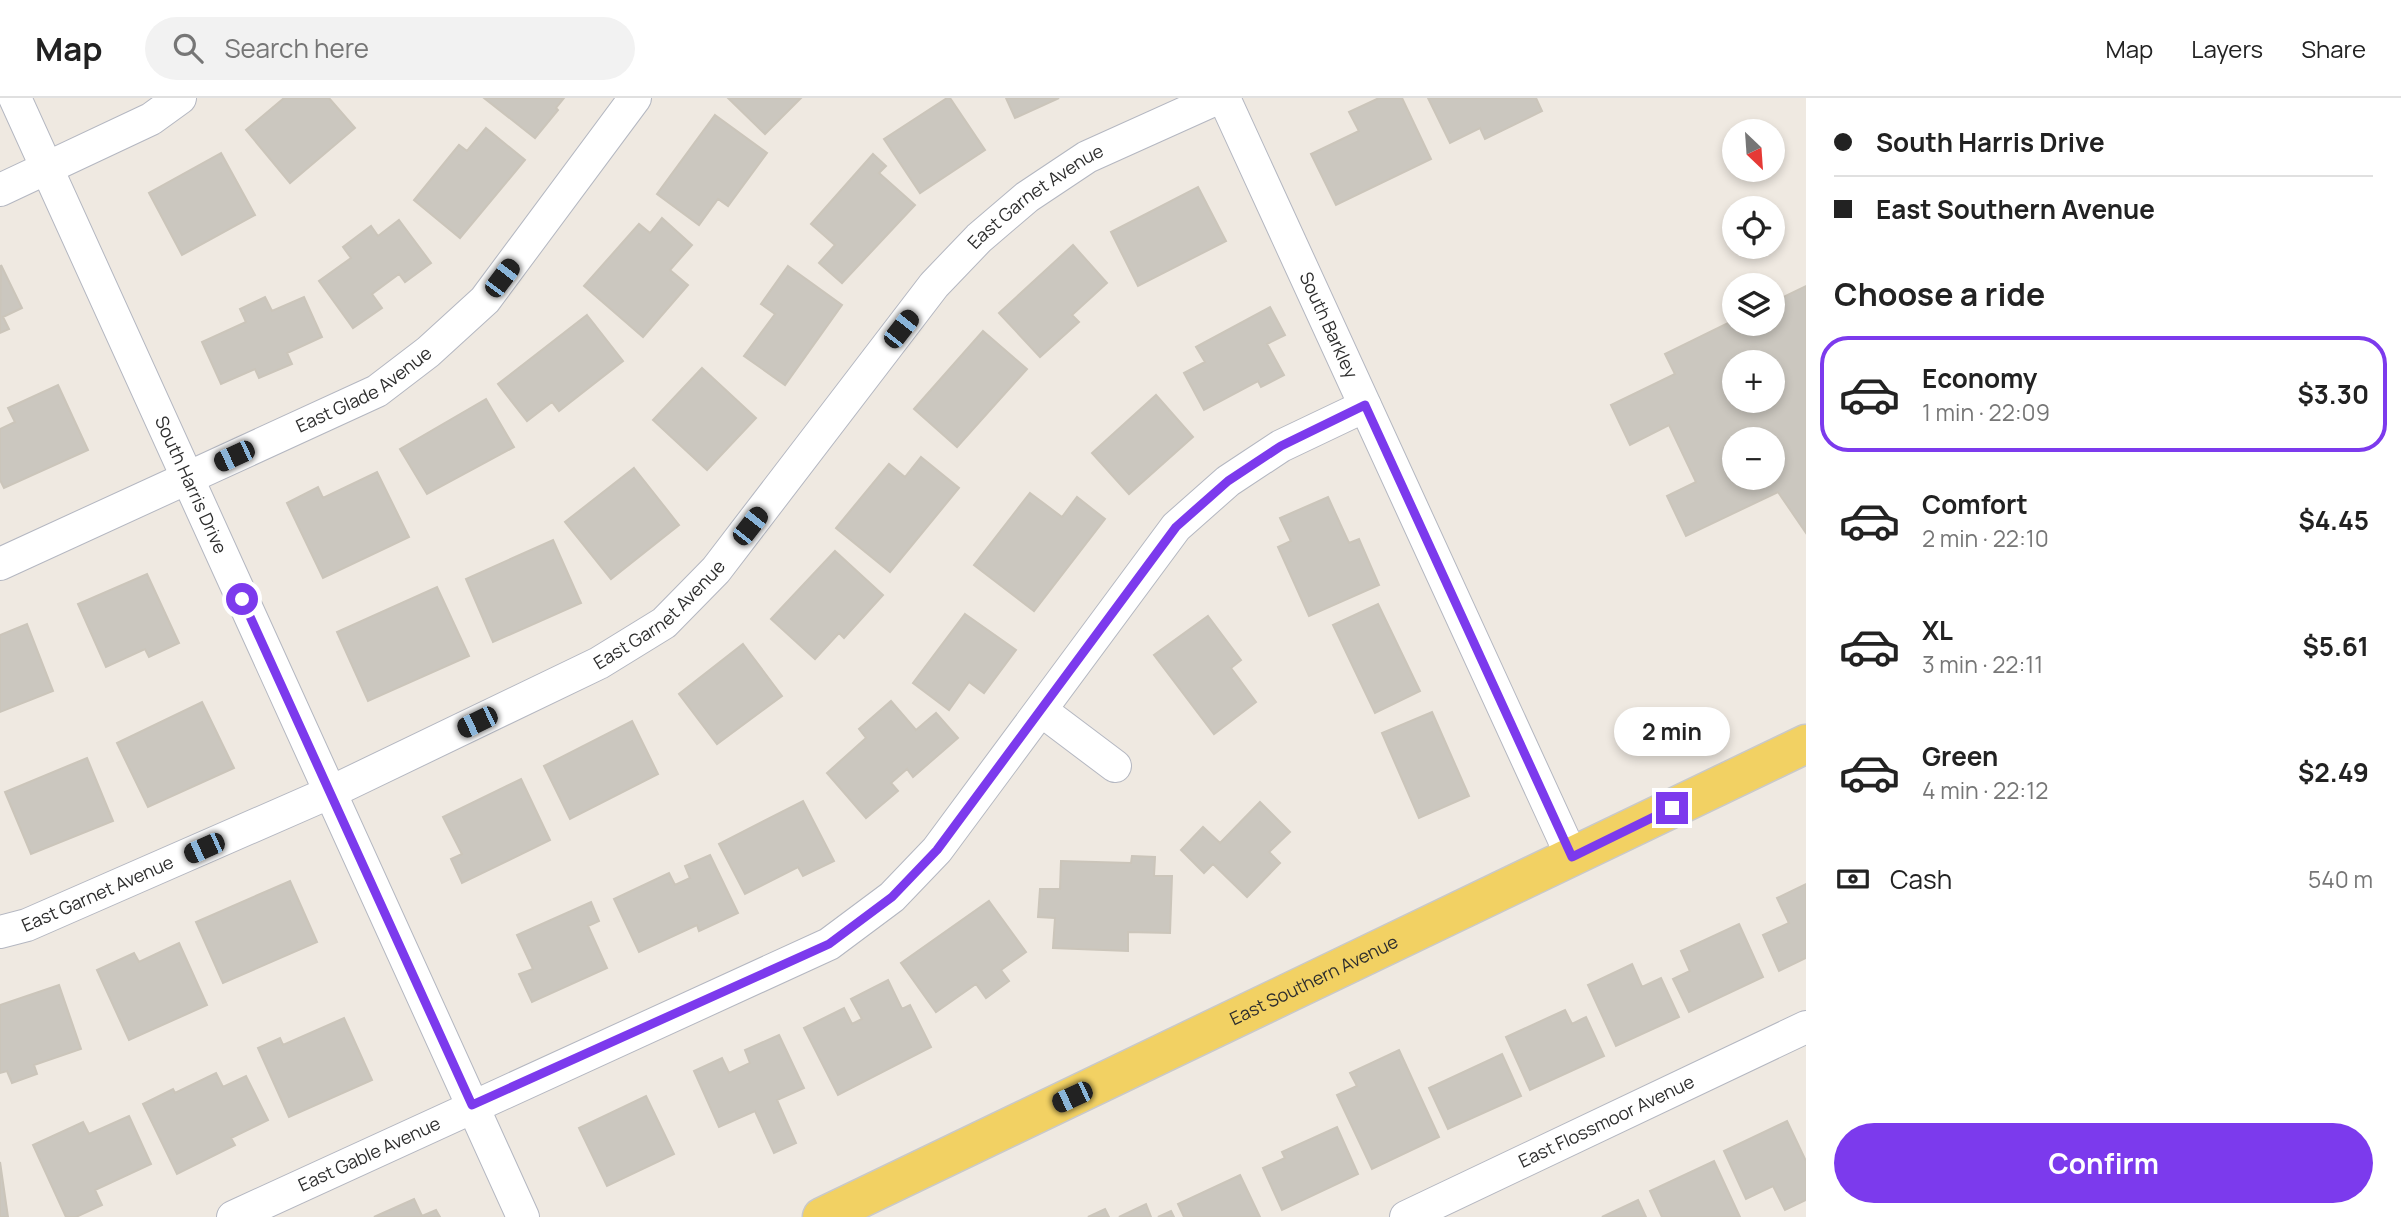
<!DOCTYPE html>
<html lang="en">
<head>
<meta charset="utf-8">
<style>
  :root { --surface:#fff; --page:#f2f2f2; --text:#222; --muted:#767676; --line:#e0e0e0; --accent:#7c3aed }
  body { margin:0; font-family:Manrope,sans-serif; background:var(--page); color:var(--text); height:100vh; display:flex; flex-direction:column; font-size:26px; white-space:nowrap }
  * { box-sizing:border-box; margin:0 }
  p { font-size:23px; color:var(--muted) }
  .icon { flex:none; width:38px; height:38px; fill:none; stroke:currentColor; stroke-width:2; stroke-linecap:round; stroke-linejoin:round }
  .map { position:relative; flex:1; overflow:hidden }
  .panel { display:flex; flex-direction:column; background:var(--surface); width:595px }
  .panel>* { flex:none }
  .top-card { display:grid; align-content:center; height:154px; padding:0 28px; background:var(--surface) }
  .needle { width:46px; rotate:155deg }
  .controls { position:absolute; left:1722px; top:21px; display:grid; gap:14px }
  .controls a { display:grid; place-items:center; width:63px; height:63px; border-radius:50%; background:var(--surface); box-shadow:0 4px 10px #0003; font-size:35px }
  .end { position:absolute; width:32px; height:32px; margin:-16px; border:9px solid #7c3aed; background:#fff; box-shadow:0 0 0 4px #fff }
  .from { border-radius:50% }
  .bubble { position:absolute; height:49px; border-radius:24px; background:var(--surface); box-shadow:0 4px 10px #0003; font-size:23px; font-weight:700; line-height:49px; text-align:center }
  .car { position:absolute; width:21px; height:42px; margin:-21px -10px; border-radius:9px; box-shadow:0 0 5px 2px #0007; background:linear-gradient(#222 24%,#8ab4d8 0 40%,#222 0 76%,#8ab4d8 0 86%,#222 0) }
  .top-card b { display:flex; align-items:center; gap:24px; height:66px; font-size:26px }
  .top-card b+b { border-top:2px solid var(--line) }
  .top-card i { width:18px; height:18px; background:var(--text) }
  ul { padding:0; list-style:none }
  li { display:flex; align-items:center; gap:21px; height:116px; margin:0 14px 10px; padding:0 14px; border:4px solid transparent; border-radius:28px }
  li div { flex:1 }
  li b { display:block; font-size:26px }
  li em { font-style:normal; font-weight:700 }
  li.current { border-color:var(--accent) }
  li>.icon { width:63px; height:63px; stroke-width:1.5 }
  h2 { padding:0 28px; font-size:32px; line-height:84px }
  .pay { display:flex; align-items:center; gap:18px; height:77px; padding:0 28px; font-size:26px }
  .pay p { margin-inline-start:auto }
  .cta { display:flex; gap:14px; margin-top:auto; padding:14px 28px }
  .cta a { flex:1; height:80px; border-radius:42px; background:var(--accent); color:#fff; font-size:28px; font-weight:700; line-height:80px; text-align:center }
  header { display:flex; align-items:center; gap:42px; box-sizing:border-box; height:98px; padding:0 35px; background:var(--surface); border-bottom:2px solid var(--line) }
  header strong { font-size:33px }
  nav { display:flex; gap:38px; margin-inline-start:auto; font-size:24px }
  .search { width:490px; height:63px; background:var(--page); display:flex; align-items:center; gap:18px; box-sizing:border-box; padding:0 24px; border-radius:38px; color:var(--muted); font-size:26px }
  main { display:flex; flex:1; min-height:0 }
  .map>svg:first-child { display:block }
  .building { fill:#cbc7bf; stroke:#cbc5ba; stroke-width:2; fill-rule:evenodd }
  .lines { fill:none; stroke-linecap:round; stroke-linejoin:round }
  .minor-casing { stroke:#b4b7c1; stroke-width:34 }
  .major-casing { stroke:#c9c9c9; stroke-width:41 }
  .minor { stroke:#fff; stroke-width:32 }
  .major { stroke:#f2d163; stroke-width:38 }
  .route { stroke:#7c3aed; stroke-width:9 }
  .labels { text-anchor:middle; stroke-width:7; stroke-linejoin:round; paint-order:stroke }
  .street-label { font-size:18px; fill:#2e2e2e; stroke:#fff }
</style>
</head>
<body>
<header>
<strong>Map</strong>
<div class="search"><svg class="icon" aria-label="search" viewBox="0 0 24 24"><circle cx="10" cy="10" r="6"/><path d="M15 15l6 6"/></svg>Search here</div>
<nav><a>Map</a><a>Layers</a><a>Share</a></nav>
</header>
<main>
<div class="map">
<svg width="1806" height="1119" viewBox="0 0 1806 1119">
  <rect width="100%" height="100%" fill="#efe9e1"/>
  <path class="building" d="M284 0H329L355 30 290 85 246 32Z
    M484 0H564L556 10 558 12 535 40Z
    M728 0H801L765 36Z
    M947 0H950L985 52 920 95 884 41Z
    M1006 0H1059L1015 20Z
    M1379 0H1402L1431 61 1336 107 1311 56 1359 33 1349 14Z
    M1428 0H1536L1542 13 1485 41 1480 30 1450 45Z
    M715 17 767 55 728 108 718 101 699 127 657 96Z
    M486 30 525 62 460 140 414 102 459 47 467 53Z
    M221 55 255 117 182 157 149 95Z
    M873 56 886 68 879 75 915 107 842 185 819 165 835 147 811 126Z
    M1198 89 1226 143 1138 188 1111 134Z
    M662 120 692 147 670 172 688 187 643 239 584 188 639 126 650 135Z
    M399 122 431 165 405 184 399 176 372 196 382 210 353 230 319 183 351 160 343 149 371 128 378 138Z
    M1073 147 1107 185 1072 217 1079 224 1040 259 999 215Z
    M1 167 22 210 3 219 9 231 0 235Z
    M788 168 842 207 785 287 744 258 775 216 761 206Z
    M1806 188V435L1778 394 1686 438 1667 398 1696 384 1669 327 1630 347 1611 307 1675 276 1665 256 1734 222V226H1773V204ZM1734 264H1773V303H1734ZM1734 341H1773V380H1734Z
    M265 199 272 213 304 199 322 239 287 255 292 266 259 280 255 271 221 286 202 244 246 224 240 211Z
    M1270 209 1285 237 1267 246 1284 277 1261 289 1258 283 1204 312 1184 275 1205 264 1196 249Z
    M587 217 623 263 559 313 552 304 527 323 498 286Z
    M983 233 1027 271 957 349 914 311Z
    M702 270 756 320 707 372 653 322Z
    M58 287 88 352 4 390 0 382V331L15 324 8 310Z
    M1156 297 1193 339 1129 396 1092 355Z
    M486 301 514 349 427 396 400 351Z
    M921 359 959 390 890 474 836 430 889 366 905 379Z
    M634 370 679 427 611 481 565 424Z
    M377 374 409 439 323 480 287 405 318 389 323 400Z
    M1030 395 1062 419 1077 399 1105 421 1034 513 974 467Z
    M1328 399 1349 445 1359 441 1379 487 1309 518 1278 449 1291 443 1280 420Z
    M553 442 581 505 493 544 466 481Z
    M835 453 883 497 844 540 839 535 815 561 771 521Z
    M147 476 179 545 149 559 145 551 106 569 78 506Z
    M437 489 469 558 368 603 337 534Z
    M1378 506 1420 593 1375 615 1333 527Z
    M965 516 1016 552 984 595 969 584 949 612 913 585Z
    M1208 518 1241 562 1231 570 1256 604 1214 636 1154 557Z
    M27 526 53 593 0 614V537Z
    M743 546 782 598 717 646 679 596Z
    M891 603 916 632 936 615 958 640 913 679 907 671 891 685 898 693 866 720 827 675 866 640 859 631Z
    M202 604 234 670 148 709 117 645Z
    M1432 614 1469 698 1419 720 1382 635Z
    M632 623 658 676 570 721 544 668Z
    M87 660 113 723 31 756 5 694Z
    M521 681 550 742 462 785 451 761 462 756 443 719Z
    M803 703 834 763 803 778 798 769 745 796 719 746Z
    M1260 704 1290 734 1269 754 1280 765 1247 799 1213 766 1204 775 1181 752 1203 729 1220 745Z
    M710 757 738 815 699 833 697 827 639 854 614 801 669 775 675 787 690 780 685 768Z
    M1132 758 1155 759 1154 778H1172L1170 835 1128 834V853L1053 850 1055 820 1038 819 1040 791H1060L1061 763 1131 765Z
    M290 783 317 844 223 885 196 824Z
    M1806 786V860L1779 873 1763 837 1789 825 1777 800Z
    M989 803 1026 854 1001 872 1009 883 986 900 976 886 936 914 901 865Z
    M591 804 599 823 588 828 607 870 532 904 519 876 533 871 517 837Z
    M1739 826 1763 879 1689 914 1673 881 1690 873 1681 853Z
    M179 845 207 907 129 942 97 872 134 855 139 864Z
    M1632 866 1642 889 1661 880 1679 919 1616 948 1588 887Z
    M888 882 902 911 910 907 931 949 838 997 804 930 844 910 852 926 862 921 851 901Z
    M59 887 81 951 34 967 37 976 12 985 7 973 0 975V907Z
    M1565 912 1572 926 1586 919 1604 958 1530 992 1506 939Z
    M344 920 372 982 289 1019 258 950 280 940 283 947Z
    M779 937 804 990 777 1002 796 1045 774 1055 755 1013 719 1029 694 973 722 960 729 975 750 965 745 952Z
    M1399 952 1439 1039 1372 1071 1337 997 1357 988 1350 975Z
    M1502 956 1521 998 1448 1031 1429 990Z
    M216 975 223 989 246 978 268 1022 231 1040 235 1047 177 1076 143 1006 173 991 175 995Z
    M646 998 674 1056 607 1088 579 1030Z
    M129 1018 151 1066 95 1092 102 1107 76 1119H66L33 1047 83 1024 89 1036Z
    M1787 1023 1806 1063V1102L1785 1112 1773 1088 1746 1101 1724 1053Z
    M1337 1029 1358 1076 1282 1112 1263 1070 1285 1060 1282 1054Z
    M1714 1063 1740 1119H1662L1650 1093Z
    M0 1064 8 1119H0Z
    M1240 1077 1260 1119H1184L1178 1106Z
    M414 1101 422 1118 436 1112 440 1119H374Z
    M1638 1102 1646 1119H1602Z
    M1146 1106 1151 1119H1119Z
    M1105 1111 1109 1119H1088Z
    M1171 1113 1174 1119H1158Z"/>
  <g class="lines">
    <defs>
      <g id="minor">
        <path id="s1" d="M15 0 523 1119"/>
        <path id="s2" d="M1224 0 1572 759"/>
        <path d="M0 92 151 21 180 0"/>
        <path id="s3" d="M0 466 377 293 428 254 485 202 635 0"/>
        <path d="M1042 613 1115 668"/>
        <path id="s4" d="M0 834 27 827 331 694 599 565 664 525 716 472 934 187 979 140 1027 99 1087 59 1218 0"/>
        <path id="s5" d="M233 1119 829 846 892 799 937 752 1176 429 1228 383 1281 348 1365 308"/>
        <path id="s6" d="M1406 1119 1806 929"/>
      </g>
      <g id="major">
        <path id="s7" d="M822 1119 1806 646"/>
      </g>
    </defs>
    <use href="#minor" class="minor-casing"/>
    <use href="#major" class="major-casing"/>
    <use href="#minor" class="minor"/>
    <use href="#major" class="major"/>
  </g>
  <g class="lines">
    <path class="route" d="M242 501 472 1007 829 846 892 799 937 752 1176 429 1228 383 1281 348 1365 307 1572 759 1672 710"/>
  </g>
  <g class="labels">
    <g class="street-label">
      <text dy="6" stroke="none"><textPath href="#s4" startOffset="1302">East Garnet Avenue</textPath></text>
      <text dy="6" stroke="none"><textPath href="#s2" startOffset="250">South Barkley</textPath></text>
      <text dy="6" stroke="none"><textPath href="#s3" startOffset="404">East Glade Avenue</textPath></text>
      <text dy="6" stroke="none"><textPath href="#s1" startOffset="425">South Harris Drive</textPath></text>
      <text dy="6" stroke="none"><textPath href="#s4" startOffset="735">East Garnet Avenue</textPath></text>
      <text dy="6" stroke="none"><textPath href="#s4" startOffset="105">East Garnet Avenue</textPath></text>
      <text dy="6" stroke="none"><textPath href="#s7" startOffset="546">East Southern Avenue</textPath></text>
      <text dy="6" stroke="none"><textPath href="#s6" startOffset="222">East Flossmoor Avenue</textPath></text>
      <text dy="6" stroke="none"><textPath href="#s5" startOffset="150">East Gable Avenue</textPath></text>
    </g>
  </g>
</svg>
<div class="controls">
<a><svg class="needle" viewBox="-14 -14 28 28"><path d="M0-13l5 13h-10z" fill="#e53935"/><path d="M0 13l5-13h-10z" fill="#767676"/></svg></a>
<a><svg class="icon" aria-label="locate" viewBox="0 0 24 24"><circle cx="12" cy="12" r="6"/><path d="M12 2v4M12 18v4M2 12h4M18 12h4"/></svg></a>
<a><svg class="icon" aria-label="layers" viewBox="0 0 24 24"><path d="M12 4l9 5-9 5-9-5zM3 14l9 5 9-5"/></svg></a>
<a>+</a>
<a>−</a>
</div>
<i class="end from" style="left:242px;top:501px"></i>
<i class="end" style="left:1672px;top:710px"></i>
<div class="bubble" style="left:1614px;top:609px;width:116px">2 min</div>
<i class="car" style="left:502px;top:180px;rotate:37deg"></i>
<i class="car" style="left:901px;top:231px;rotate:38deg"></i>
<i class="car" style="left:234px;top:358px;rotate:245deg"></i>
<i class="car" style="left:750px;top:428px;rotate:38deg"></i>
<i class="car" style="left:477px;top:624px;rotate:244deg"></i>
<i class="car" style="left:204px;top:750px;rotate:246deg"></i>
<i class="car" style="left:1072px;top:999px;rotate:245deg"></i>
</div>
<section class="panel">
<div class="top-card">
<b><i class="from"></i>South Harris Drive</b>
<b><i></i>East Southern Avenue</b>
</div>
<h2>Choose a ride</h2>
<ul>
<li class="current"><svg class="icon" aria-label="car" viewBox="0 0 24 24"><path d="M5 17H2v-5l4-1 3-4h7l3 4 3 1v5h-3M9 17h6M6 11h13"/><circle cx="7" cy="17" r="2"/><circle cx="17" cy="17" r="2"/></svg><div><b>Economy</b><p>1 min · 22:09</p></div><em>$3.30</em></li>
<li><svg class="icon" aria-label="car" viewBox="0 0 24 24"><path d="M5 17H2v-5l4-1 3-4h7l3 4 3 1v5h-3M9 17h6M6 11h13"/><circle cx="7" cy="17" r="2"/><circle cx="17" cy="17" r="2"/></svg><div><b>Comfort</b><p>2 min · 22:10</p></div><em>$4.45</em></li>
<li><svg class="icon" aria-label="car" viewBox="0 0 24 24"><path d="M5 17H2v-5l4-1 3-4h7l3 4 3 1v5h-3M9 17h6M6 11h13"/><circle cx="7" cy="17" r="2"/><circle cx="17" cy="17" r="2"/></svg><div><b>XL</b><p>3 min · 22:11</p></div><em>$5.61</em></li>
<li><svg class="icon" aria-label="car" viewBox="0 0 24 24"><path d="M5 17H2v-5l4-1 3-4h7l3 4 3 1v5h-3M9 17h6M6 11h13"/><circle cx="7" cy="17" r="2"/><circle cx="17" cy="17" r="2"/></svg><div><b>Green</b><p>4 min · 22:12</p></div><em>$2.49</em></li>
</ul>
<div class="pay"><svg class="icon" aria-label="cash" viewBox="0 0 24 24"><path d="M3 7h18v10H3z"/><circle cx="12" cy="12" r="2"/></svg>Cash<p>540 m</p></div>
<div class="cta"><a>Confirm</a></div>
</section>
</main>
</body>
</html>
